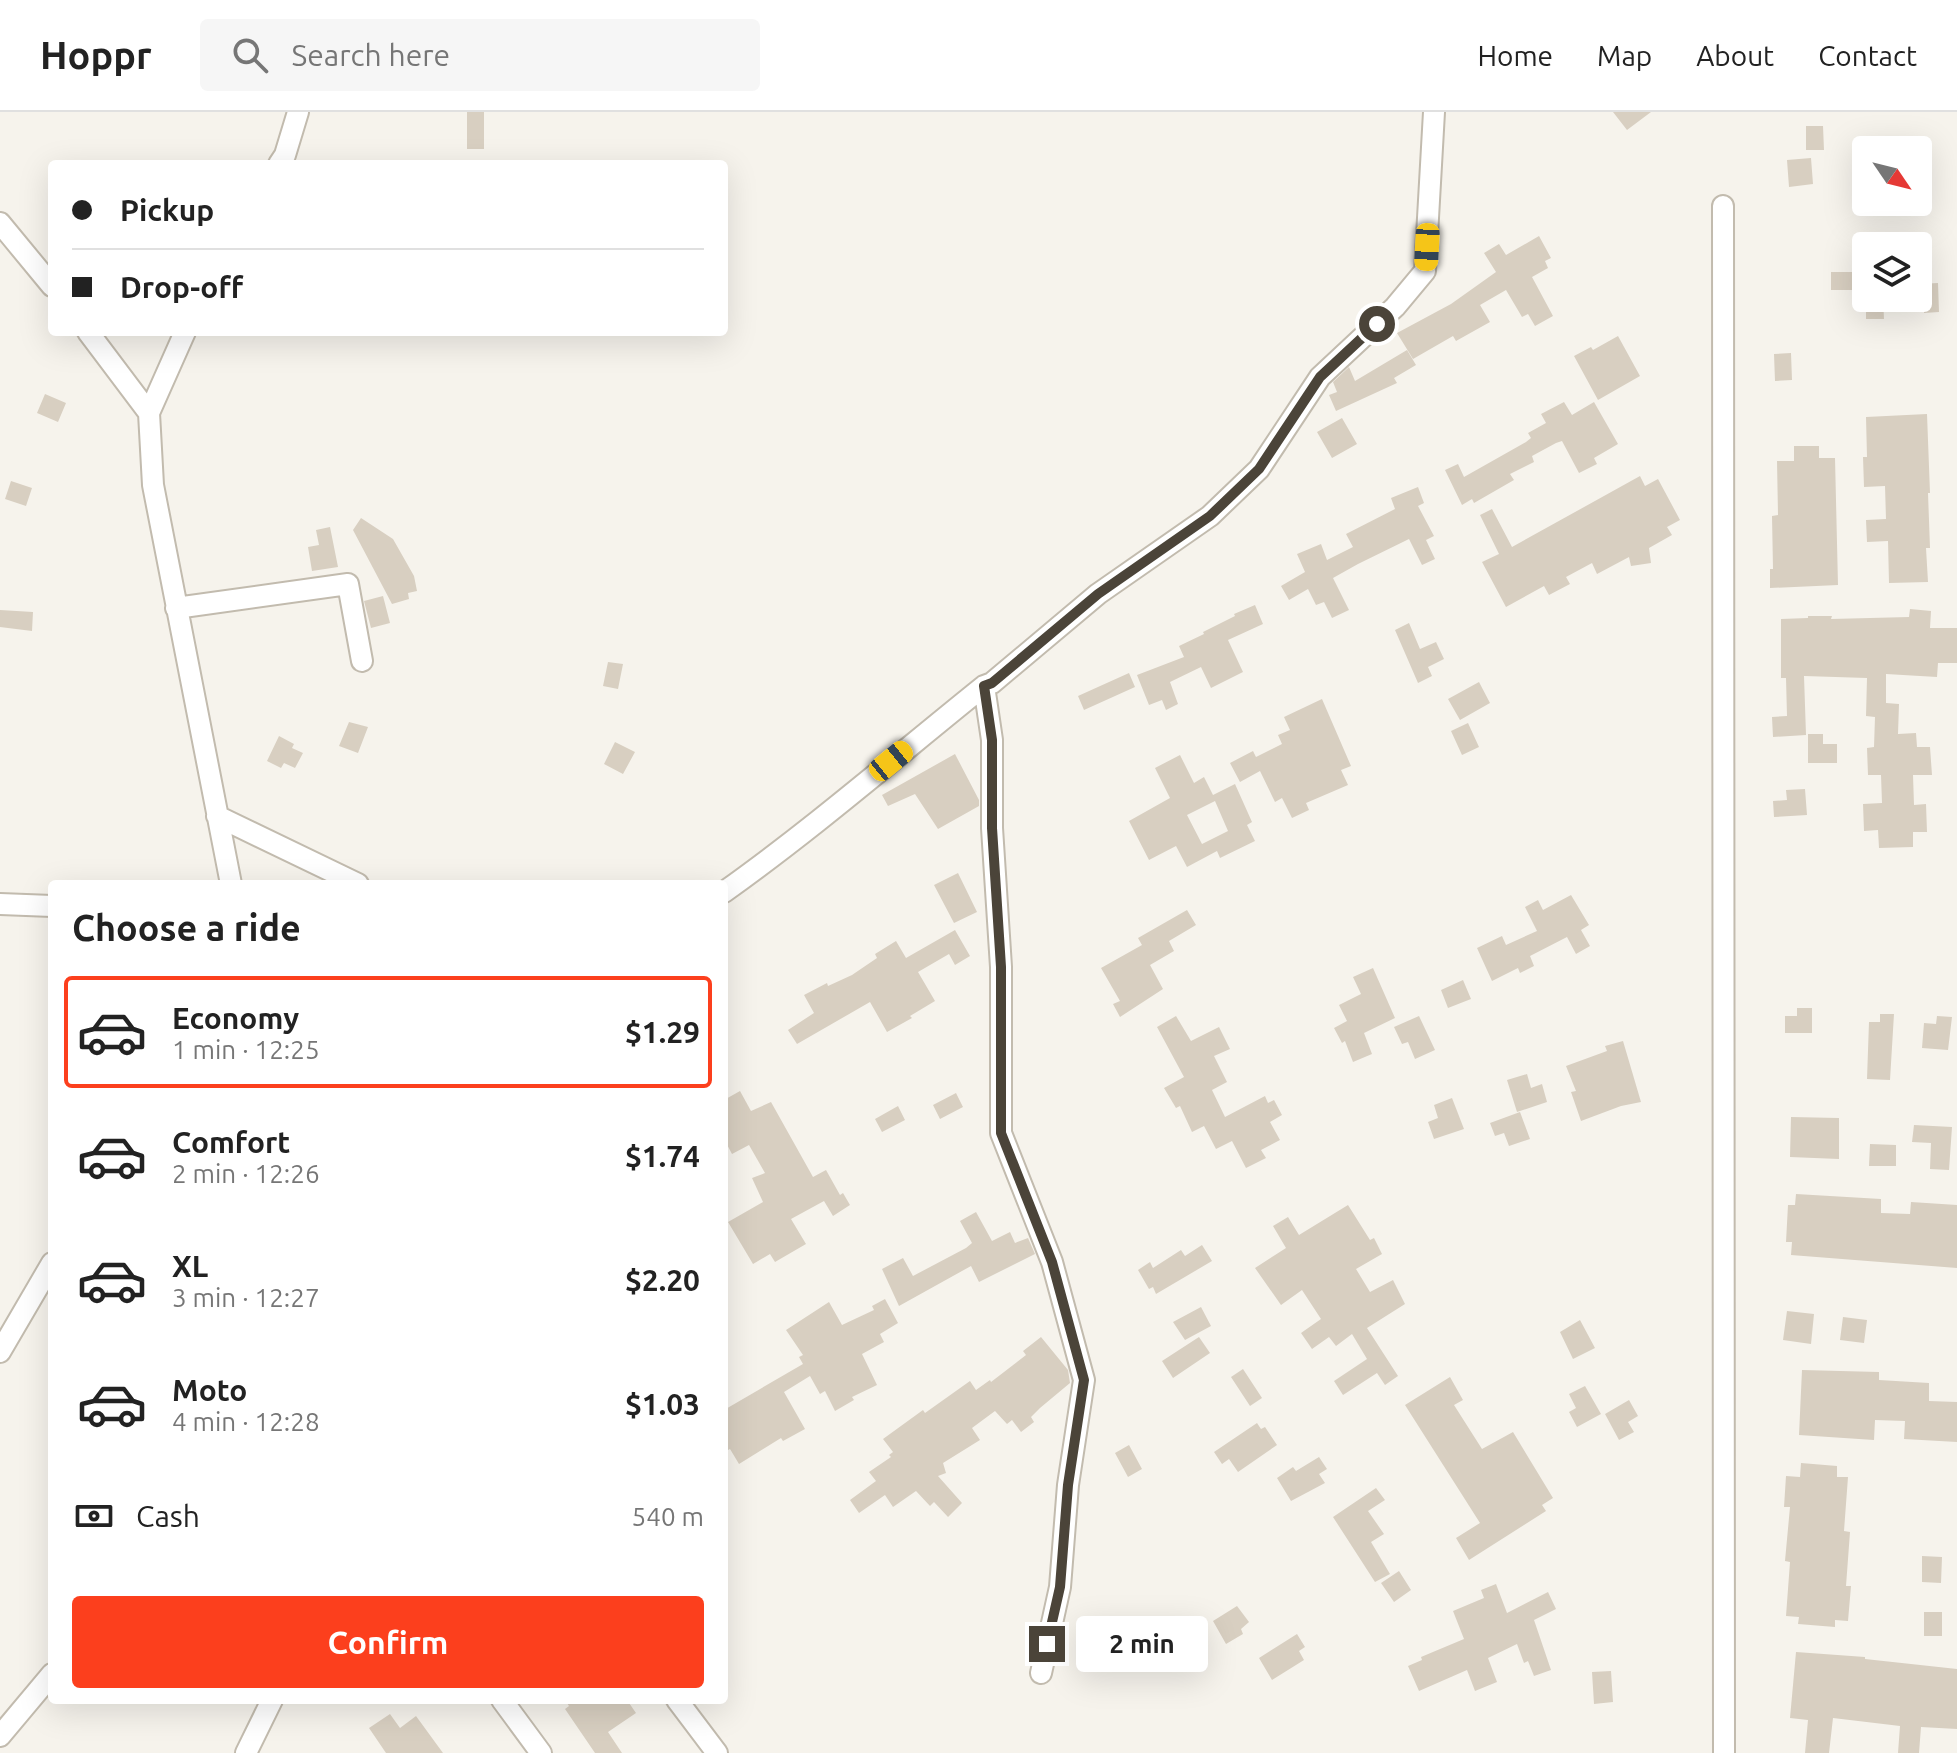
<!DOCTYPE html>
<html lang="en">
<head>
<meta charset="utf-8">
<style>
  :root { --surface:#fff; --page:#f6f6f6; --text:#222; --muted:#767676; --line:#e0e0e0; --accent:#fc3f1d }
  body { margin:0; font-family:Ubuntu,sans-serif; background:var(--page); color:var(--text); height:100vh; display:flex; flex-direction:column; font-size:30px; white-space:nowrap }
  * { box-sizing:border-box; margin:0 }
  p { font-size:26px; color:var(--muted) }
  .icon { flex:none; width:44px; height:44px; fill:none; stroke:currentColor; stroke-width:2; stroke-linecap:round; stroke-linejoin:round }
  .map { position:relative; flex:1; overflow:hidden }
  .sheet { position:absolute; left:48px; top:768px; width:680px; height:824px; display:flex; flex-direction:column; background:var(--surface); border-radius:8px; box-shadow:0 8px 32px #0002 }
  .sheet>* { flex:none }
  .banner { position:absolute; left:48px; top:48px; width:680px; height:176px; border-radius:8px; box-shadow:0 8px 32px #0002; display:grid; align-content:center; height:176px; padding:0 24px; background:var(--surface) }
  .needle { width:52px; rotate:125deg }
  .tools { position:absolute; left:1852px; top:24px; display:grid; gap:16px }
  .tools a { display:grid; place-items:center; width:80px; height:80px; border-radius:8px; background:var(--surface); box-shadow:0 8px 32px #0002; font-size:40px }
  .end { position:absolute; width:36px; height:36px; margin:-18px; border:10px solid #4b4439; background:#fff; box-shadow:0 0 0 4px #fff }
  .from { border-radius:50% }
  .bubble { position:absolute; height:56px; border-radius:8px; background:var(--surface); box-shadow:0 8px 32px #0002; font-size:26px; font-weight:600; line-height:56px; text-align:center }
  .car { position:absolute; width:24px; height:48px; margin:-24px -12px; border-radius:10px; box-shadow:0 0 6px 2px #0007; background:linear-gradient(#f5c518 24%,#345 0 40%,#f5c518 0 76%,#345 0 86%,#f5c518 0) }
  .banner b { display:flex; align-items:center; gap:28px; height:76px; font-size:30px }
  .banner b+b { border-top:2px solid var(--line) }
  .banner i { width:20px; height:20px; background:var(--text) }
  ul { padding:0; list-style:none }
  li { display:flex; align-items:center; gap:24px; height:112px; margin:0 16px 12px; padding:0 8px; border:4px solid transparent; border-radius:8px }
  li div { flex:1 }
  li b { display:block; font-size:30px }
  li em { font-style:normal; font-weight:600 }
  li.active { border-color:var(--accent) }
  li>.icon { width:72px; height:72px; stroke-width:1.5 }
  h2 { padding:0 24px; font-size:36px; line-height:96px }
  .pay { display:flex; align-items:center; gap:20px; height:88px; padding:0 24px; font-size:30px }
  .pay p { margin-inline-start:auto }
  .button { display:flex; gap:16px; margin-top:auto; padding:16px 24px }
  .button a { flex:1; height:92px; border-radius:8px; background:var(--accent); color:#fff; font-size:32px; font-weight:600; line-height:92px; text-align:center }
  header { display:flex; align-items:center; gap:48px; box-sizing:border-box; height:112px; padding:0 40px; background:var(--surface); border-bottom:2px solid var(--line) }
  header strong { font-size:38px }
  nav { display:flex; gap:44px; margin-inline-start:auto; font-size:28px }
  .search { width:560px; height:72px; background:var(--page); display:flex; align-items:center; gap:20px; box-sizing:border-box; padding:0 28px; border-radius:8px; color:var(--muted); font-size:30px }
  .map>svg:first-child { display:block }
  .building { fill:#d8cfc1; fill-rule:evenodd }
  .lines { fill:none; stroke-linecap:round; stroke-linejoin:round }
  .minor-casing { stroke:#c2bbae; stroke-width:24 }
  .minor { stroke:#fff; stroke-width:20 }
  .route { stroke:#4b4439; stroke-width:10 }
</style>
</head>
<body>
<header>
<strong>Hoppr</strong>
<div class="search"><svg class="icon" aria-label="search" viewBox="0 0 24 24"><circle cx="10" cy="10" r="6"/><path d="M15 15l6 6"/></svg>Search here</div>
<nav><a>Home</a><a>Map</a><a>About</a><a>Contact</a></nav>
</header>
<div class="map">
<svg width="1957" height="1641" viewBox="0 0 1957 1641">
  <rect width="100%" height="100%" fill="#f6f3ec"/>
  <path class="building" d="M467 0H484V37H467Z
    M1613 0H1651L1627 18Z
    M1806 14H1823L1824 38H1806Z
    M1811 46 1813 72 1789 75 1787 48Z
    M1539 124 1551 146 1545 149 1548 156 1532 165 1553 204 1535 214 1528 202 1522 205 1506 178 1480 193 1490 210 1456 229 1453 224 1413 247 1397 221 1451 192 1496 160 1484 141 1499 132 1506 143Z
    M1831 160H1854V178H1831Z
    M1938 171 1939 200 1924 201V190H1918V172Z
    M1866 186H1883L1884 207H1866Z
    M1618 224 1640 264 1598 288 1574 244 1591 235 1593 238Z
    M1407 238 1416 253 1394 266 1397 271 1336 299 1329 283 1337 280 1333 270 1349 255 1355 269Z
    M1791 241 1792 268 1775 269 1774 242Z
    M45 282 66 291 58 310 37 301Z
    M1564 290 1572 303 1594 290 1618 332 1594 346 1597 352 1579 361 1562 329 1556 331 1532 344 1534 350 1510 362 1514 368 1474 391 1472 387 1462 393 1445 358 1458 352 1464 365 1526 330 1531 326 1528 321 1546 311 1541 302Z
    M1927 302 1930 381H1928L1930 436H1926L1928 470 1889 471 1888 429 1867 430 1866 408 1886 407 1885 374 1864 375 1863 345H1867L1866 305Z
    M1342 306 1357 332 1332 346 1317 320Z
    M1794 334H1819V346H1835L1838 473 1770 476V457H1773L1772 404 1778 403 1777 349H1794Z
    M1640 364 1645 374 1658 367 1680 408 1667 415 1672 423 1649 436 1651 451 1631 454 1629 445 1597 462 1592 451 1566 465 1570 472 1549 483 1544 474 1506 495 1482 450 1499 442 1480 403 1492 397 1512 435Z
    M11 369 32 376 26 394 5 387Z
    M1418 375 1424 391 1418 394 1434 424 1426 428 1435 447 1422 453 1409 427 1358 452 1333 466 1349 498 1332 506 1324 490 1316 493 1308 477 1289 488 1281 474 1305 460 1297 442 1321 432 1327 448 1353 435 1346 422 1395 397 1391 386Z
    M361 406 393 427 414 464 417 479 408 481 409 487 392 492 353 418Z
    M330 415 338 455 312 459 308 435 319 433 316 418Z
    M383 484 390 511 371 516 364 489Z
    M1255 493 1263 512 1228 528 1243 560 1211 576 1201 555 1170 570 1178 592 1166 598 1162 588 1149 593 1137 563 1184 545 1179 534 1204 522 1203 520 1235 504 1234 502Z
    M1910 497 1931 499 1930 516H1957V551H1938L1937 565 1886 562V591L1899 592 1898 622 1916 621 1917 635H1930L1932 663H1913L1914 693 1926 692 1927 720H1913V735L1879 736 1878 718 1864 719 1863 692 1882 691 1881 663H1868L1867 636 1874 635 1875 605 1866 604 1867 566 1804 564 1806 623 1773 625 1772 605 1787 604 1786 566H1781V507L1808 506V504H1832L1831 507 1909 505Z
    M0 498 33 500 32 519 0 515Z
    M1409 511 1420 537 1436 530 1444 547 1428 555 1432 564 1418 571 1395 518Z
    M608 550 623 552 618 577 603 574Z
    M1129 561 1135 575 1084 598 1078 584Z
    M1479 570 1490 591 1460 608 1448 587Z
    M1322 587 1351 654 1341 658 1348 673 1306 691 1309 698 1292 706 1282 686 1275 690 1260 659 1240 670 1230 651 1253 639 1256 645 1282 632 1278 623 1290 618 1284 605Z
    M349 610 368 615 358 641 339 634Z
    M1468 611 1479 635 1462 643 1451 619Z
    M1808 622H1823V632H1837V651H1808Z
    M279 624 294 632 292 636 303 641 295 656 284 651 281 656 267 649Z
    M615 630 635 640 623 662 604 652Z
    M955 642 979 688V694L938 717 915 682 888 694 882 683Z
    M1180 643 1194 671 1204 665 1213 683 1235 672 1252 710 1247 713 1255 729 1220 746 1217 739 1187 755 1176 734 1149 748 1129 709 1170 686 1155 656ZM1215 689 1228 719 1202 732 1187 703Z
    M1805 677 1807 703 1774 705 1773 689 1787 688 1786 678Z
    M958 761 977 800 954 811 934 773Z
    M1571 783 1589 813 1581 818 1590 834 1576 842 1567 825 1530 844 1534 854 1520 861 1518 856 1492 869 1477 836 1502 824 1506 833 1537 819 1525 795 1538 788 1543 798Z
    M1187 798 1196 813 1169 829 1174 839 1150 853 1163 877 1120 905 1113 892 1120 889 1101 856 1142 833 1138 826Z
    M955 818 970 844 955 853 949 842 918 860 935 889 910 904 912 906 887 920 870 890 797 932 788 918 814 901 804 883 827 871 828 874 852 863 877 846 875 842 896 829 906 846Z
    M1373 856 1395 906 1364 921 1372 942 1353 950 1345 929 1342 931 1334 916 1347 909 1339 893 1361 882 1353 865Z
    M1463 868 1471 887 1448 896 1441 878Z
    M1797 896H1812V921H1785V904H1797Z
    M1880 902H1894L1890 968 1867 967 1869 910H1880Z
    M1176 904 1191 929 1219 915 1230 937 1214 944 1227 970 1212 978 1225 1005 1265 984 1268 991 1274 988 1282 1003 1270 1010 1280 1028 1261 1038 1266 1046 1246 1056 1232 1029 1216 1037 1204 1014 1192 1020 1180 994 1176 996 1164 976 1184 965 1157 915Z
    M1419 904 1435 938 1415 947 1408 930 1402 932 1394 915Z
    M1937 904 1952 905 1948 938 1922 936 1924 911 1936 912Z
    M1623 929 1641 990 1621 994 1581 1009 1571 980 1576 979 1566 954 1607 939 1605 934Z
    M1527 962 1531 976 1542 972 1547 990 1517 1000 1507 968Z
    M740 979 751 999 771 990 813 1065 826 1058 840 1083 843 1081 850 1093 833 1104 824 1089 791 1107 806 1132 775 1150 770 1142 753 1152 728 1110 763 1090 752 1066 765 1061 749 1033 732 1042 724 1027V988Z
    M956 981 963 995 940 1007 933 993Z
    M1452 986 1464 1017 1434 1027 1428 1010 1438 1006 1434 993Z
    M898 994 905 1008 882 1020 875 1007Z
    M1520 1000 1530 1027 1509 1034 1504 1021 1495 1024 1490 1011Z
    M1791 1005 1839 1006V1047L1790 1045Z
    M1914 1013 1952 1015 1949 1058 1930 1057 1931 1031 1912 1030Z
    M1870 1032 1896 1033V1054H1869Z
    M1796 1082 1881 1087V1101L1910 1102 1911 1090 1957 1093V1156L1791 1143 1792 1130H1786L1788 1093H1795Z
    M1348 1093 1370 1128 1374 1126 1382 1142 1356 1157 1370 1180 1393 1168 1405 1192 1367 1216 1398 1264 1385 1273 1377 1261 1343 1283 1334 1269 1367 1247 1352 1222 1336 1234 1329 1225 1312 1237 1301 1221 1321 1207 1302 1178 1281 1193 1255 1156 1286 1136 1273 1114 1288 1105 1299 1123Z
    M976 1100 992 1129 1010 1120 1015 1131 1028 1126 1035 1142 979 1170 971 1154 899 1194 882 1157 903 1146 913 1164 966 1136 972 1131 960 1109Z
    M1202 1133 1212 1149 1156 1182 1153 1175 1149 1177 1138 1158 1150 1150 1153 1156 1181 1138 1185 1144Z
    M885 1187 898 1211 880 1222 884 1230 862 1242 877 1273 852 1285 854 1288 835 1299 825 1279 820 1282 810 1264 784 1280 805 1317 783 1329 781 1326 739 1352 730 1337 724 1340V1298L803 1252 799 1245 803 1243 786 1218 829 1190 842 1213 874 1198 872 1194Z
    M1201 1195 1211 1214 1185 1228 1173 1210Z
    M1787 1199 1814 1202 1811 1232 1783 1228Z
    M1843 1205 1867 1208 1864 1231 1840 1228Z
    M1580 1208 1595 1236 1573 1247 1560 1220Z
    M1041 1225 1068 1258 1070 1271 1040 1296 1031 1305 1034 1310 1021 1320 1012 1308 1007 1312 995 1299 972 1316 980 1328 943 1351 946 1361 938 1364 962 1391 948 1405 934 1390 930 1394 916 1379 893 1395 885 1383 859 1401 850 1388 876 1369 869 1360 891 1345 889 1343 893 1340 883 1327 923 1298 925 1301 970 1269 976 1278 990 1268 991 1270 1026 1243 1023 1239Z
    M1199 1225 1210 1241 1173 1266 1162 1249Z
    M1243 1257 1262 1286 1250 1294 1231 1265Z
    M1802 1258 1879 1260V1268L1929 1271V1289L1957 1290V1330L1904 1327 1905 1309 1875 1308 1874 1328 1799 1323Z
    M1450 1265 1463 1288 1454 1293 1482 1337 1513 1320 1553 1386 1542 1393 1546 1399 1469 1448 1456 1426 1480 1411 1405 1293Z
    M1585 1274 1601 1302 1577 1315 1569 1300 1576 1296 1569 1282Z
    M1629 1288 1638 1304 1628 1310 1634 1320 1619 1328 1605 1302Z
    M1257 1311 1261 1317 1265 1315 1277 1333 1238 1360 1229 1347 1222 1352 1214 1340Z
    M1129 1333 1142 1357 1128 1365 1115 1341Z
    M1319 1345 1327 1357 1319 1362 1325 1371 1291 1389 1277 1366 1293 1355 1296 1359Z
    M1801 1351 1837 1354V1365H1848L1844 1419 1850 1420 1846 1474H1851L1848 1509 1835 1508V1515L1798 1512 1799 1505 1786 1504 1790 1450 1785 1449 1790 1395H1784L1786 1364 1800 1365Z
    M1376 1376 1385 1388 1368 1399 1384 1422 1371 1430 1390 1462 1375 1470 1333 1405Z
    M1922 1444 1942 1445 1941 1471 1922 1470Z
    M1399 1459 1411 1478 1394 1490 1381 1471Z
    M1496 1472 1507 1501 1548 1480 1556 1497 1534 1508 1551 1558 1534 1564 1528 1549 1524 1551 1517 1532 1488 1546 1497 1570 1475 1579 1467 1558 1419 1579 1408 1554 1422 1548 1421 1545 1464 1527 1453 1499 1484 1486 1481 1478Z
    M1237 1494 1249 1510 1241 1517 1243 1522 1226 1532 1213 1509Z
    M1924 1500H1942V1524H1924Z
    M1297 1522 1305 1535 1299 1539 1304 1548 1272 1568 1259 1546Z
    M1796 1540 1865 1545V1547L1957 1557V1617L1921 1615 1919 1641H1898L1900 1614 1833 1606 1829 1641H1805L1808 1608 1790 1606Z
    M1611 1559 1613 1590 1594 1592 1592 1560Z
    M565 1588H627L636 1601 608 1620 622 1641H595L565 1597 569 1594Z
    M390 1602 400 1616 416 1604 443 1641H386L369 1616Z"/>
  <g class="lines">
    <defs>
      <path id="minor" d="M279 52 285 43 298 0
        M1723 94 1724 1641
        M0 111 52 174
        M88 220 149 301 153 373 231 772
        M149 301 185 220
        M176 496 348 472 362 549
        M984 574 992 628V716L1001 855V1021L1052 1150 1084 1268 1068 1373 1060 1475 1041 1561
        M217 704 358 772
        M724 780C814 716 898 643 984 574L992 571 1098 482 1210 404 1259 357 1320 265 1395 195 1425 159 1434 0
        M0 792 52 794
        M0 1240 52 1151
        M502 1588 541 1641
        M677 1588 717 1641
        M0 1624 52 1562
        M246 1641 272 1588"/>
    </defs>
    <use href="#minor" class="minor-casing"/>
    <use href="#minor" class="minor"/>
  </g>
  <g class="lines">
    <path class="route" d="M1047 1532 1060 1475 1068 1373 1084 1268 1052 1150 1001 1021V855L992 716V628L984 574 992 571 1098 482 1210 404 1259 357 1320 265 1377 212"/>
  </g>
</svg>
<div class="tools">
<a><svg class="needle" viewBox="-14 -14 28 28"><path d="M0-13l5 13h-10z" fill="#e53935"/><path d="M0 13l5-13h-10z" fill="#767676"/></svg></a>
<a><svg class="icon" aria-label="layers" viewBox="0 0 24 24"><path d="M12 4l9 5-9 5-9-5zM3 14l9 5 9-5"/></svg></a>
</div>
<i class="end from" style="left:1377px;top:212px"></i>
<i class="end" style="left:1047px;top:1532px"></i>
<div class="bubble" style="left:1076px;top:1504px;width:132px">2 min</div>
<i class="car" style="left:1427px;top:135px;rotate:183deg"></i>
<i class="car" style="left:891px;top:649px;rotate:51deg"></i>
<div class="banner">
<b><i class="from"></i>Pickup</b>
<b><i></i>Drop-off</b>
</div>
<section class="sheet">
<h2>Choose a ride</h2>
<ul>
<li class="active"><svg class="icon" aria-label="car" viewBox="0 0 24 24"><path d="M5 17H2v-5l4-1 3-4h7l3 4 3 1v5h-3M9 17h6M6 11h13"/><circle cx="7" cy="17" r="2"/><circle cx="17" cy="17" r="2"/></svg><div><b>Economy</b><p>1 min · 12:25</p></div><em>$1.29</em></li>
<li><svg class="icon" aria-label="car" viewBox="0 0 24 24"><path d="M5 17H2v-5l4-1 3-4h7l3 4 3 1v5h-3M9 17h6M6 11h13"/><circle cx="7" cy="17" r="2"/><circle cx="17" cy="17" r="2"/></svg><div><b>Comfort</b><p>2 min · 12:26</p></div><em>$1.74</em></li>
<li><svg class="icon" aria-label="car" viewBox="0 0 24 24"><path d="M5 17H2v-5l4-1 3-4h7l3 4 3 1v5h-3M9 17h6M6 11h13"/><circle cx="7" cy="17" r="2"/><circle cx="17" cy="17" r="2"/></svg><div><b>XL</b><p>3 min · 12:27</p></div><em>$2.20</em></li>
<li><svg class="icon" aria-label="car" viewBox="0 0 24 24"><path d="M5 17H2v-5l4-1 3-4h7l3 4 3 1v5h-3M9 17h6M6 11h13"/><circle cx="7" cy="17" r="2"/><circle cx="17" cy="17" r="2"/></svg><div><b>Moto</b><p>4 min · 12:28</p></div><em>$1.03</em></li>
</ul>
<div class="pay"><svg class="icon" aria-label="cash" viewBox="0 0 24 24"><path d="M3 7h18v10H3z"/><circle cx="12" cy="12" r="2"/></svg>Cash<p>540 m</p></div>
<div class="button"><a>Confirm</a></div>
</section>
</div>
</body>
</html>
